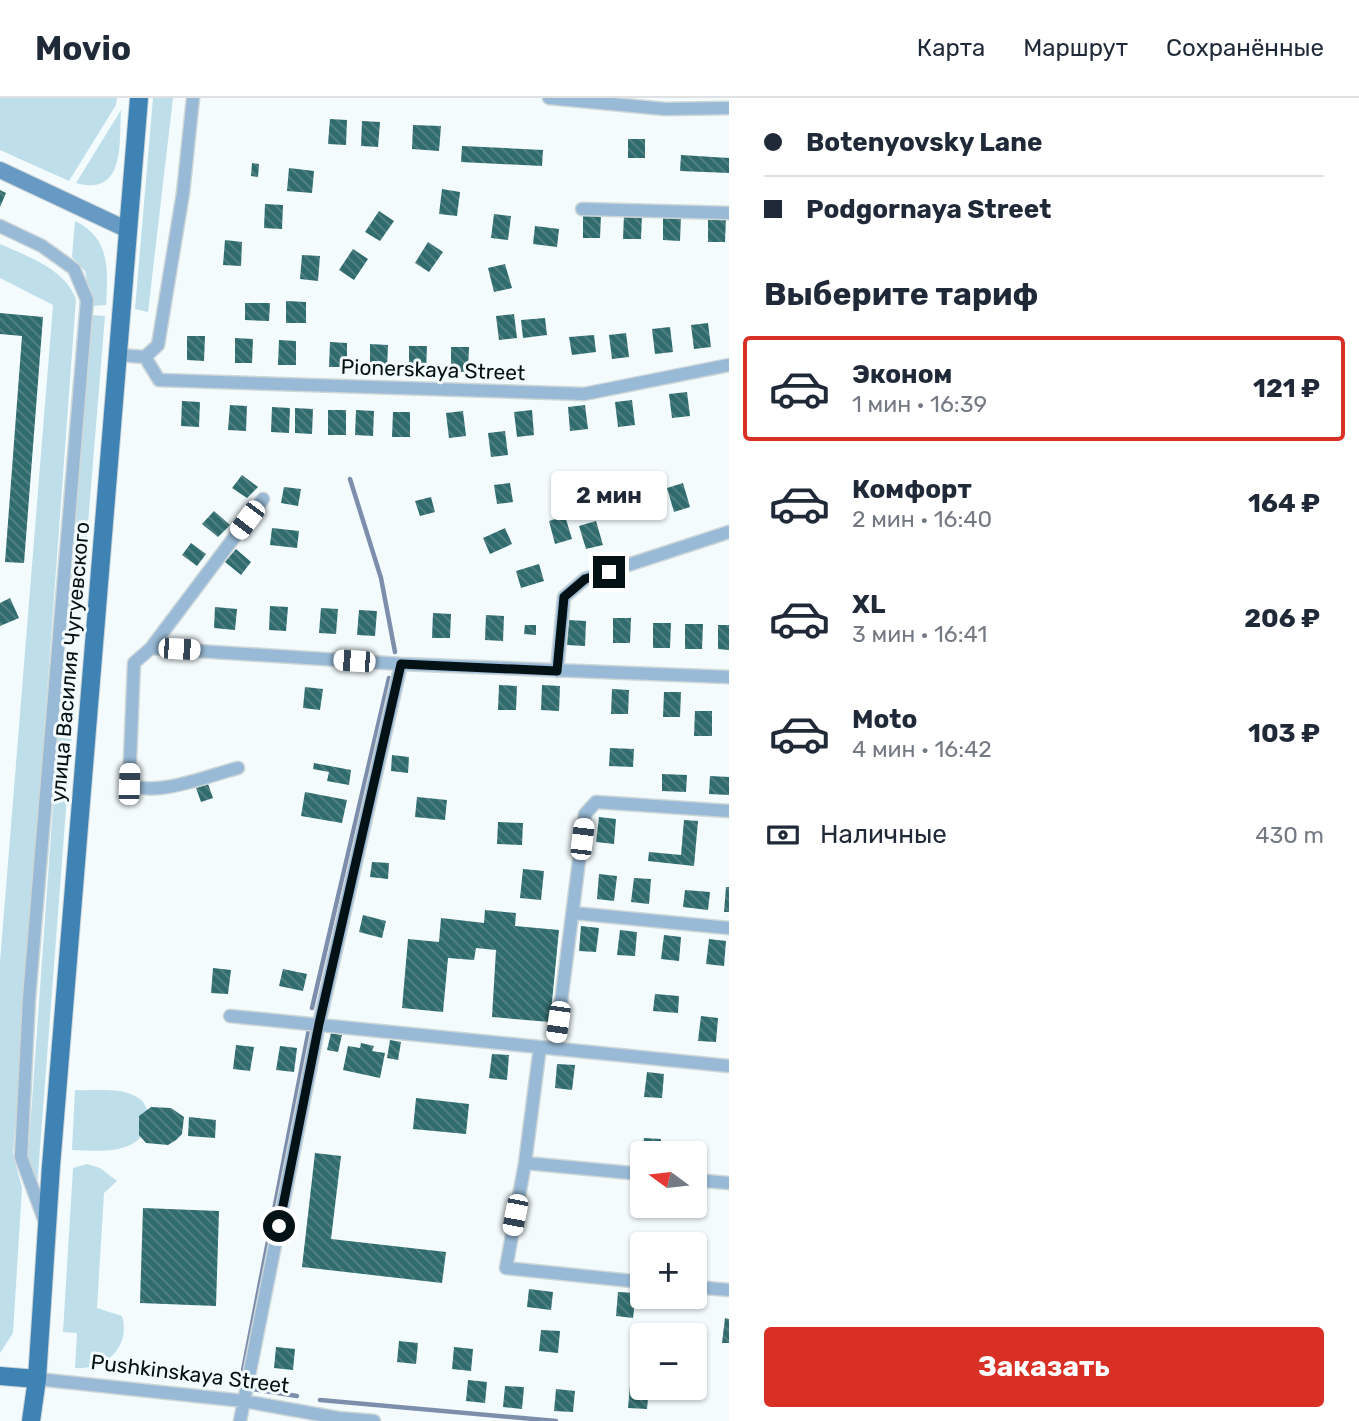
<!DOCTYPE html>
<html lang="ru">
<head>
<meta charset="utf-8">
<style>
  :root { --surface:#fff; --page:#f6f6f7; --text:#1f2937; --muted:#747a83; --line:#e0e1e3; --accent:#d93025 }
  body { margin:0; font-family:Rubik,sans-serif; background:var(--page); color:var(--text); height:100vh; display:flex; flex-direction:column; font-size:26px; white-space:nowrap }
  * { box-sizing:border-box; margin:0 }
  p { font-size:23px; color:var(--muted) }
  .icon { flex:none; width:38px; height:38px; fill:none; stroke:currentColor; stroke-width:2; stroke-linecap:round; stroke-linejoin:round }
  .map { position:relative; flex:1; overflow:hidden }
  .drawer { display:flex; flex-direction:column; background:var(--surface); width:630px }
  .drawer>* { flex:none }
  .guide { display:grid; align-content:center; height:154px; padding:0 35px; background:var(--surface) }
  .needle { width:46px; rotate:285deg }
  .controls { position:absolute; left:630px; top:1043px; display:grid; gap:14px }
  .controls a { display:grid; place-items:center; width:77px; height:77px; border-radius:7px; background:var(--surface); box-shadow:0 2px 5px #0004; font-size:35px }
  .end { position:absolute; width:32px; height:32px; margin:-16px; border:9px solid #041115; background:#fff; box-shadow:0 0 0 4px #fff }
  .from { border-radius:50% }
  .bubble { position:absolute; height:49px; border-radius:7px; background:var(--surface); box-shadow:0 2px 5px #0004; font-size:23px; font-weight:700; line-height:49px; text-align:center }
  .car { position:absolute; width:21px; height:42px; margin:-21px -10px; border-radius:9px; box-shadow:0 0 5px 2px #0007; background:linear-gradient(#fff 24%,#345 0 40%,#fff 0 76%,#345 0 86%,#fff 0) }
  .guide b { display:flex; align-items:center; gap:24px; height:66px; font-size:26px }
  .guide b+b { border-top:2px solid var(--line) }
  .guide i { width:18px; height:18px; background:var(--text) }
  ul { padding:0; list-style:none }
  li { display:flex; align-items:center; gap:21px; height:105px; margin:0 14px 10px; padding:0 21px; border:4px solid transparent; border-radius:7px }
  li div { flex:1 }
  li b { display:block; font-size:26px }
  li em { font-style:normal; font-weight:700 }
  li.selected { border-color:var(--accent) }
  li>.icon { width:63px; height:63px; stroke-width:1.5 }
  h2 { padding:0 35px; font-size:32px; line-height:84px }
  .pay { display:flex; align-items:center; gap:18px; height:77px; padding:0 35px; font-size:26px }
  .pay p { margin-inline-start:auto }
  .cta { display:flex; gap:14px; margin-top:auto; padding:14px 35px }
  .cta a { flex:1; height:80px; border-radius:7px; background:var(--accent); color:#fff; font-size:28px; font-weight:700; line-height:80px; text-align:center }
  header { display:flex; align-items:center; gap:42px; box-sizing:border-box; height:98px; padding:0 35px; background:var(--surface); border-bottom:2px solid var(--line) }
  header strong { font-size:33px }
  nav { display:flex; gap:38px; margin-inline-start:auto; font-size:24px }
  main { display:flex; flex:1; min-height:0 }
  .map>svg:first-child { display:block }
  .grass { fill:#bedfea }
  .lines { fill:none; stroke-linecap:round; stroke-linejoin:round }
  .stream { stroke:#7d8eac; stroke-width:4.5 }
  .building { fill:url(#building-back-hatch) }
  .street-casing { stroke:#cdd6d8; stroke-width:15 }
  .secondary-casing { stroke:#cdd6d8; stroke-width:18 }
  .primary-casing { stroke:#cdd6d8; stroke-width:20 }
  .street { stroke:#98bad6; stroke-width:12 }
  .secondary { stroke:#669ac4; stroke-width:16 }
  .primary { stroke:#3f83b5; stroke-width:18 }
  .route { stroke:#041115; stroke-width:9 }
  .labels { text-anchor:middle; stroke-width:6; stroke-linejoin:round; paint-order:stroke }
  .street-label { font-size:21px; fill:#041115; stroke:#f3fbfd }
</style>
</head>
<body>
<header>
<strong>Movio</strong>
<nav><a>Карта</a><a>Маршрут</a><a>Сохранённые</a></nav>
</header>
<main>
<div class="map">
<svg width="729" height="1323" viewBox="0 0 729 1323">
  <defs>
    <pattern id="building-back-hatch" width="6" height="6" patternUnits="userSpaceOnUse" patternTransform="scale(1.75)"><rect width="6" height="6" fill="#306c6e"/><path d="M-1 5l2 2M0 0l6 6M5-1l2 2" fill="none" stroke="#588384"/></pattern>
  </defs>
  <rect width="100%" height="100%" fill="#f3fbfd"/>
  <path class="grass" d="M0 0H117L116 7 69 83 0 52Z
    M153 0H173L148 214 135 211Z
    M121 12C119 44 126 99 76 85Z
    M75 123C111 140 108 173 106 207L92 208 85 173 72 159Z
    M0 146C27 158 65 171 76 201L13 1056 22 1090 13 1235 0 1255V864L53 207 0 180Z
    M90 217 105 218 81 511 65 510Z
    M63 568H77L37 1089 28 1059Z
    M75 992C94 993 118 989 135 998 144 1002 148 1010 148 1020 145 1058 100 1053 72 1052Z
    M87 1066 100 1070 117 1083 104 1095 97 1210 122 1218C131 1250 105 1272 75 1270L77 1235 63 1234 73 1070Z"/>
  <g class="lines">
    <path class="stream" d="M350 381 381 480 395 554
      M312 910 389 580
      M240 1288 310 926
      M253 1291 297 1298
      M320 1302 556 1323"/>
  </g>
  <path class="building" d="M330 21 347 22 346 47 328 46Z
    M362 23 380 24 378 49 361 48Z
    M413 27 441 28 439 53 412 51Z
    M628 41H645V60H628Z
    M462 48 543 52 542 68 461 64Z
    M681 57 729 60V75L680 73Z
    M252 65 259 66 258 79 251 78Z
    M289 70 314 73 312 95 287 93Z
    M442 91 460 94 457 118 439 116Z
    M0 92 6 95 0 109Z
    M265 106 283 107 282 131 264 130Z
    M379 113 394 123 380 143 365 134Z
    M583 115 601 116 600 140H583Z
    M494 116 511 118 508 142 491 140Z
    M624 116 642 117 641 141H623Z
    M663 117 681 118 680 143 663 142Z
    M708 119H726L725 144H708Z
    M535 128 559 131 557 149 533 146Z
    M225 142 242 144 241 168 223 167Z
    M428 144 443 154 429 174 415 165Z
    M353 151 368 161 354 182 339 172Z
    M302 157 320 158 318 183 300 181Z
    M505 166 512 190 494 194 488 170Z
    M286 203 306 204V225H286Z
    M245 205H270L269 223 245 222Z
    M0 215 43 219 24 465 5 464 22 238 0 236Z
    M514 216 517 240 499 242 496 218Z
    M545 220 547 237 523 240 521 222Z
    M708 225 711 249 694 251 691 227Z
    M670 229 673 254 655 256 652 231Z
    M626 235 629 259 612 261 609 237Z
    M594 237 596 254 572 257 569 239Z
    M187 238H205L204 263 187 262Z
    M235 240 253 241 252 265H235Z
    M279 242 296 243V267H278Z
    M330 244 347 245V269H329Z
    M370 246 388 247 387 271H370Z
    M409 248H427L426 273 409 272Z
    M451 249H469L468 274H451Z
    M687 294 690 318 672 320 669 296Z
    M632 302 635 327 618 329 615 304Z
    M182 303 200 304 199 329 181 328Z
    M230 307 247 308 246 333 228 332Z
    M585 307 588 331 570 333 568 309Z
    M272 309 290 310 289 335 271 334Z
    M295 310 313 311 312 336 295 335Z
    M328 312H346V337H328Z
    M356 312 374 313 373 338 355 337Z
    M532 312 534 337 517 339 514 314Z
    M463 313 466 338 449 340 446 315Z
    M393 314H410V339H392Z
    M505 333 508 357 491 359 488 335Z
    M242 377 258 389 247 400 232 390Z
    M510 385 513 404 497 406 494 387Z
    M683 385 690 409 674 414 667 390Z
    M284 389 301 391 298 408 281 405Z
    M431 399 435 414 420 418 415 403Z
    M214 413 230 427 218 439 202 426Z
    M565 418 572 441 555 446 549 423Z
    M596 423 603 447 586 451 579 428Z
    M272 430 299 433 297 450 270 447Z
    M505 430 512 446 490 456 483 440Z
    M191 445 206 456 197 468 182 457Z
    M236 451 251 464 241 477 225 464Z
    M539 466 544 483 521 490 516 473Z
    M10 500 19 520 0 528V505Z
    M270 508 288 509 286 533 269 532Z
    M215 509 237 511 235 532 214 530Z
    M321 510 338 511 336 536 319 535Z
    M359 512 377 513 375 538 357 537Z
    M433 515 451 516 450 540H432Z
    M486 517 504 518 503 543 485 542Z
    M613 520H631L630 545H613Z
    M568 522 586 523 585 548 567 547Z
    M653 525H671L670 550H653Z
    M685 526H703L702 551H685Z
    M525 527H536V537L524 536Z
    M718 527H729V552L718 551Z
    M499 587 517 588 516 612H498Z
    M542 587 560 588 559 613 541 612Z
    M305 589 323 591 320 612 303 610Z
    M612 591 629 592 628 616H611Z
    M664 594H681L680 619H663Z
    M695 613H712V638H694Z
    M610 650 634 651 633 669 609 668Z
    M392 657 409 659 408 675 391 673Z
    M314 665 351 672 349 687 327 683 329 674 313 671Z
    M662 676 687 677 686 694 662 693Z
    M710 678 729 679V697L709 696Z
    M208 686 213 700 201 704 196 690Z
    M305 694 347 702 342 725 301 718Z
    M417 699 447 702 445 722 415 719Z
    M599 719 616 721 614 746 596 744Z
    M684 722 698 723 694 768 648 763 649 754 681 757Z
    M498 724 523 725 522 747 497 746Z
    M372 764 389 765 388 781 370 779Z
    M523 771 544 773 541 802 520 800Z
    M599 776 617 778 614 803 597 801Z
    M634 780 651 781 649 806 631 804Z
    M726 789H729V814H724Z
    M685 792 710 794 708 812 683 809Z
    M485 812 516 815 515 828 559 832 550 924 492 919 496 852 476 850 474 862 448 860 443 914 402 910 408 841 439 844 441 820 484 825Z
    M363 817 386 823 382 840 359 834Z
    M581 828 599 830 596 854 579 853Z
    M620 832 637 834 635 858 617 857Z
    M664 837 681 839 679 863 661 861Z
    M709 841 726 843 724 868 706 866Z
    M213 870 231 872 228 896 211 895Z
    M283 871 307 876 303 893 279 888Z
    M655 896 679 898 678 915 653 913Z
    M701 918 718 920 716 944 698 943Z
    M331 935 342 937 338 954 327 952Z
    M390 942 401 944 398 962 387 960Z
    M361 945 374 948 372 953 385 955 380 980 343 972 348 948 360 950Z
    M236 947 254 949 250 973 233 971Z
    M280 948 297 950 294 974 276 972Z
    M492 956 509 957 507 982 489 980Z
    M557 966 575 967 572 992 555 990Z
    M647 974 664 976 662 1000 644 999Z
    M416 1000 469 1006 466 1036 413 1031Z
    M151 1009 171 1010 184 1019 182 1036 176 1042 168 1047 146 1045 139 1037V1018Z
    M189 1019 216 1022 215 1040 188 1038Z
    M644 1040 661 1041 660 1055H642Z
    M315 1055 341 1058 331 1141 446 1154 442 1185 302 1169Z
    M143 1110 219 1113 216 1208 140 1205Z
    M529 1191 553 1194 551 1212 527 1209Z
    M618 1194 636 1195 633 1220 616 1218Z
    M725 1220 729 1221V1245H722Z
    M541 1232 560 1233 558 1255 539 1253Z
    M399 1243 418 1245 416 1266 397 1264Z
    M276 1249 295 1251 293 1272 274 1270Z
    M454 1249 473 1251 471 1273 452 1271Z
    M468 1282 487 1284 485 1305 466 1303Z
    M505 1288 524 1289 522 1311 503 1309Z
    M630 1288 649 1290 647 1311 628 1310Z
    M556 1291 575 1293 573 1314 554 1313Z"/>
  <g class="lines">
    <defs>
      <path id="street" d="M549 0 665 11 729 10
        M582 111 729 115
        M0 128 42 148 74 171 87 202 29 901 21 1059 45 1124
        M118 257 145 259 158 247 183 95 193 0
        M145 259 159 282 584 296 729 267
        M151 550 401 566 729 579
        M557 573 564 499 585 481 729 434
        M238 670C210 677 155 700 129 686L134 565 151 550 263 401
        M573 815 729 830
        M230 918 729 968
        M540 949 525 1065 506 1170 642 1184
        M555 951 585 716 596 704 729 713
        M525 1065 642 1076
        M695 1082 729 1085
        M695 1189 729 1192
        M37 1281 244 1303 338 1320 374 1323
        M240 1323 319 926 401 566"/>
      <path id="secondary" d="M0 72 128 132"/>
      <path id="primary" d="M0 1278 37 1281
        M31 1323 37 1281 51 1068 139 0"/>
    </defs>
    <use href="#street" class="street-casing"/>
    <use href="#secondary" class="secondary-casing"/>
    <use href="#primary" class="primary-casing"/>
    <use href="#street" class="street"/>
    <use href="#secondary" class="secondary"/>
    <use href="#primary" class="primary"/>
  </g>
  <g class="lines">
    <path class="route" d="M279 1128 319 926 401 566 557 573 564 499 585 481 609 474"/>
  </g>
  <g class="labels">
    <g class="street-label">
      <text transform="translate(433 272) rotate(2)" y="7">Pionerskaya Street</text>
      <text transform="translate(70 564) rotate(-85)" y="7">улица Василия Чугуевского</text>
      <text transform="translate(190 1276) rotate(7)" y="7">Pushkinskaya Street</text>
    </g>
  </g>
</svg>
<div class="controls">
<a><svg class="needle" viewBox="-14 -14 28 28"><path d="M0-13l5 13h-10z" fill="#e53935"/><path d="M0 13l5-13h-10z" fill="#747a83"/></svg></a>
<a>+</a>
<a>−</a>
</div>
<i class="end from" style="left:279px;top:1128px"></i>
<i class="end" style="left:609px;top:474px"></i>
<div class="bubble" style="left:551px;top:373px;width:116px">2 мин</div>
<i class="car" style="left:247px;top:422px;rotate:217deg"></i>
<i class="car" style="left:179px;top:551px;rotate:93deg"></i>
<i class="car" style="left:354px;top:563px;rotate:274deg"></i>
<i class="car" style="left:129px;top:686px;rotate:2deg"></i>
<i class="car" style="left:582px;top:741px;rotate:7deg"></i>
<i class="car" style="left:558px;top:924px;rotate:188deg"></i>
<i class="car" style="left:515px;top:1117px;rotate:191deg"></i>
</div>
<section class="drawer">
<div class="guide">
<b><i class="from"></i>Botenyovsky Lane</b>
<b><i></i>Podgornaya Street</b>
</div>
<h2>Выберите тариф</h2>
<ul>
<li class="selected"><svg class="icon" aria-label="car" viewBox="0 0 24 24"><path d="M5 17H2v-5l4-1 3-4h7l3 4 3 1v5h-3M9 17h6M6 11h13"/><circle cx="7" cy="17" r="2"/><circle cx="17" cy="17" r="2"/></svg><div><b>Эконом</b><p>1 мин · 16:39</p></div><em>121 ₽</em></li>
<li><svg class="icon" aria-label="car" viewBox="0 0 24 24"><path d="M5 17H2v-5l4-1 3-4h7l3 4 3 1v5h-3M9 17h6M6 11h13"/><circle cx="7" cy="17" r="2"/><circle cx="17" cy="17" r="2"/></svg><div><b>Комфорт</b><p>2 мин · 16:40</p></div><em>164 ₽</em></li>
<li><svg class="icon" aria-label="car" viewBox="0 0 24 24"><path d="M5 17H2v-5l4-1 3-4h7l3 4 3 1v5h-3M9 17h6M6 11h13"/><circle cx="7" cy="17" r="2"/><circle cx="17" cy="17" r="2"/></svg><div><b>XL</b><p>3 мин · 16:41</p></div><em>206 ₽</em></li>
<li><svg class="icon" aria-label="car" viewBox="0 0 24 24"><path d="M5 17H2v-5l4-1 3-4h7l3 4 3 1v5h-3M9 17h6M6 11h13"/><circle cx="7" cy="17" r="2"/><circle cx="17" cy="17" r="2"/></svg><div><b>Moto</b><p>4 мин · 16:42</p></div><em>103 ₽</em></li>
</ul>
<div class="pay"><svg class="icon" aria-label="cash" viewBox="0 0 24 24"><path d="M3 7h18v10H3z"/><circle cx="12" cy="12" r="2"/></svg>Наличные<p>430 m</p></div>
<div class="cta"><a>Заказать</a></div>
</section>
</main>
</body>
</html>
